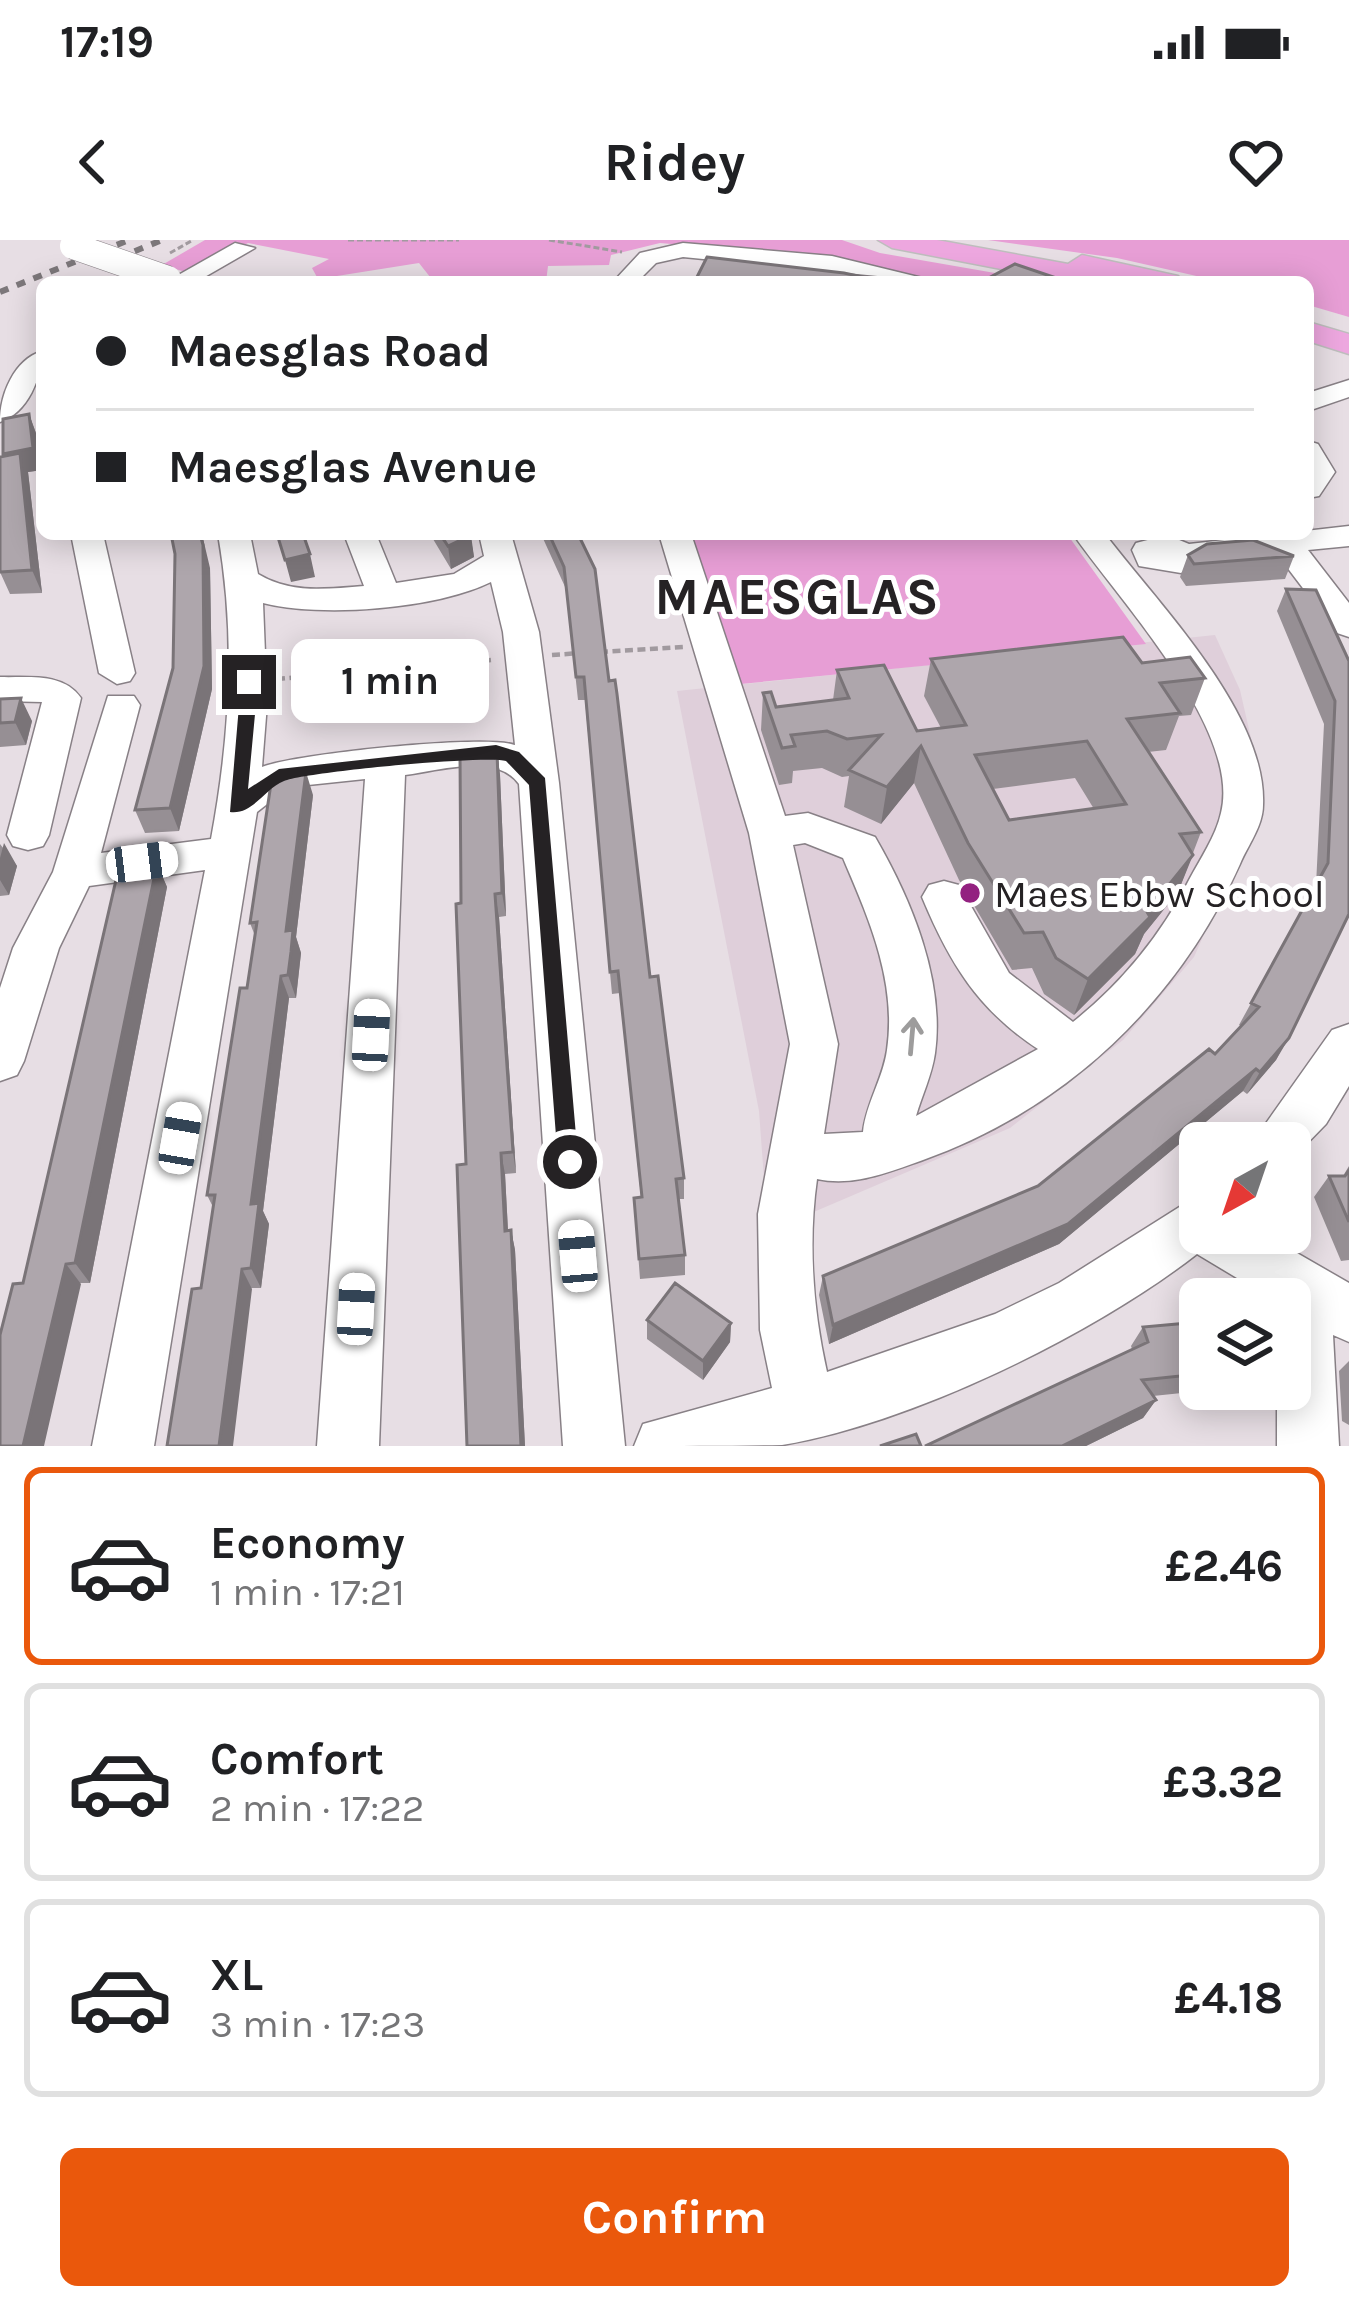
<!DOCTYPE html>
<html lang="en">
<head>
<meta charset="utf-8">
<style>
  :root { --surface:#fff; --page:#f6f6f6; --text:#202124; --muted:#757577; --line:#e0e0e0; --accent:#ea580c }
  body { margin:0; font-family:Karla,sans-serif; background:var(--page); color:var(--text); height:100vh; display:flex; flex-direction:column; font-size:45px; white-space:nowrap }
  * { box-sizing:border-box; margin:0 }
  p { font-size:39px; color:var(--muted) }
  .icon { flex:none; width:66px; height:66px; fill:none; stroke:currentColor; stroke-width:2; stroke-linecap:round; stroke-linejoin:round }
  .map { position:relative; height:1206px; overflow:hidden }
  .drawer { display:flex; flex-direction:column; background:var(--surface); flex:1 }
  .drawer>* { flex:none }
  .top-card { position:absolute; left:36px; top:36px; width:1278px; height:264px; border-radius:18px; box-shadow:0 6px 30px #0003; display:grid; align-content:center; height:264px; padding:0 60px; background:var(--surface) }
  .needle { width:78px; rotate:220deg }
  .fabs { position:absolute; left:1179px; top:882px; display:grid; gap:24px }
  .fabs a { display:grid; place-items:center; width:132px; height:132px; border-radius:18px; background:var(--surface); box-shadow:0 6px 30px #0003; font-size:60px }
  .end { position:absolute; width:54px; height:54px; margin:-27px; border:15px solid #252224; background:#fff; box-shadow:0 0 0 6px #fff }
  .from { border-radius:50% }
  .bubble { position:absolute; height:84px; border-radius:18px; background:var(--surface); box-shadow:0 6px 30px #0003; font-size:39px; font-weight:700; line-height:84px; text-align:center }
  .car { position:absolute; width:36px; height:72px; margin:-36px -18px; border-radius:15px; box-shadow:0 0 9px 3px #0007; background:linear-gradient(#fff 24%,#345 0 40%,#fff 0 76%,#345 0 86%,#fff 0) }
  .top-card b { display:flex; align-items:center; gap:42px; height:114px; font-size:45px }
  .top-card b+b { border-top:3px solid var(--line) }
  .top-card i { width:30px; height:30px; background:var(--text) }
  ul { padding:21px 0 0; list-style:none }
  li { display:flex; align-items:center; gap:36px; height:198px; margin:0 24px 18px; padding:0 36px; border:6px solid var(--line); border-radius:18px }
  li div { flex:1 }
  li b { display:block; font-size:45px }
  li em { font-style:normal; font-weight:700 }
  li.current { border-color:var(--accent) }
  li>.icon { width:108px; height:108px; stroke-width:1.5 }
  .primary-button { display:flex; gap:24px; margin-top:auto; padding:24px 60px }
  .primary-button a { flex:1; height:138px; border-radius:18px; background:var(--accent); color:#fff; font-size:48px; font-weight:700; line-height:138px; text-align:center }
  .status { display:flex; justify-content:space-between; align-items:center; height:84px; padding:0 60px; background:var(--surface); direction:ltr }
  .status svg { height:33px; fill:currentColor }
  header { display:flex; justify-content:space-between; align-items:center; height:156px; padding:0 60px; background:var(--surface); font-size:54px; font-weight:700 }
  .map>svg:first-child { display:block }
  .built { fill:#dfcfda }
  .green { fill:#e79ed5 }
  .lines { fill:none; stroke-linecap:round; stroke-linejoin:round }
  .minor-casing { stroke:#888086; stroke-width:3 }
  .major-casing { stroke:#bebdbd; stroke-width:3 }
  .path-far1 { stroke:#a19a9f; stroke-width:3; stroke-dasharray:6 3; stroke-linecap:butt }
  .path { stroke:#a19a9f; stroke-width:4.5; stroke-dasharray:8 4.5; stroke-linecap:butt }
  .minor { fill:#fff; fill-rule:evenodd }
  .major { fill:#eda7df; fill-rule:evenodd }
  .rail { stroke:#7c777a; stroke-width:6; stroke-dasharray:9 9; stroke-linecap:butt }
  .minor-bridge-casing { stroke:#888086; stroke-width:27; stroke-linecap:butt }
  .minor-bridge { stroke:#fff; stroke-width:26 }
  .wall { fill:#968f94; fill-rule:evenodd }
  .shaded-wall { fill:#7a7478 }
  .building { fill:#aea6ac; stroke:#7a7478; stroke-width:3; fill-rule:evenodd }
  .oneway { stroke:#9d9c9c }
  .route { fill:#252224 }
  .poi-dot { fill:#932180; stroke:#fff; stroke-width:4.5 }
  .labels { text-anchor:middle; stroke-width:10; stroke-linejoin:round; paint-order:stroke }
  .poi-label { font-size:39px; fill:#252224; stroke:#fff; text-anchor:start }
  .district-label { font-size:51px; font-weight:bold; letter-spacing:3px; fill:#252224; stroke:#fff }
</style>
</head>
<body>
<div class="status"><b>17:19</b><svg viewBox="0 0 49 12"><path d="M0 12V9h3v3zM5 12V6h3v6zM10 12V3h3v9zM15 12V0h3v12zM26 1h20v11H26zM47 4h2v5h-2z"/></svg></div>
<header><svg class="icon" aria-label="back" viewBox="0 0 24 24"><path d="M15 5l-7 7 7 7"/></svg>Ridey<svg class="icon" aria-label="heart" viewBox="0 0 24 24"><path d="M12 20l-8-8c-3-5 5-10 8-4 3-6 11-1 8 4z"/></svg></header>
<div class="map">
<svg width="1349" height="1206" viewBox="0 0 1349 1206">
  <rect width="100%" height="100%" fill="#e7dee4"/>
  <path class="built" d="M1215 395 1240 450 1256 520 1251 589 1194 717 1123 800 1010 888 802 977 766 966 759 871 677 451Z"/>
  <path class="green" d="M205 0H842L880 13 1047 42H943L821 17 660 3 611 15 609 25 548 26 546 42H434L419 23 318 39 312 28 329 19 248 3 189 33 162 25Z
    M988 0H1349V77L1308 65V42H1223L1117 18Z
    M677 294H1067L1146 404 720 446Z"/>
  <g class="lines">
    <defs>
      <path id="minor" d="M235 3 255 8 196 42H166Z
        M683 3 832 16 939 42 683 17 656 23 637 42H613L640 13Z
        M42 111C42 137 28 173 0 182 0 154 14 120 42 111Z
        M1349 140V157L1308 171V153Z
        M1308 201 1318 204 1335 232 1319 256 1308 258Z
        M1349 286V306L1308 310 1349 363V397L1337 393 1277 314 1198 322 1181 333 1139 326 1132 310 1136 303 1167 295 1189 304Z
        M71 294H103L135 433 130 441 117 444 99 433Z
        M218 294H250L258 334C291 354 326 349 364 346L344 294H376L396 343 454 334 484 316 479 294H511L539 392 559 543 625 1206H563L519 544C496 512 439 531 405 535L379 1206H317L365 539 289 547 257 572 154 1206H92L205 630 89 646 59 708 24 821 17 835 0 841V748L13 708 53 632 108 456H134L140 465 101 613 211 599C230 497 236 397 218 294ZM491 342 503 392 515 505C484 494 295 514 262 527L267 464 263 363C322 378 436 369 491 342Z
        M659 294H691L785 576 808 573 875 597C911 659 945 740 935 813 932 835 922 855 916 876L1038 809C978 770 949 722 922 657L929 645 944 641 959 645 1009 733 1073 782C1121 744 1162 694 1189 640 1200 619 1216 596 1221 573 1242 490 1118 359 1073 294H1105C1158 364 1267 473 1263 565 1263 586 1248 605 1240 624 1178 762 1066 869 923 920 889 932 854 947 817 939 808 1002 813 1070 827 1132L995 1074 1059 1043 1200 954V993H1262L1349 1043V1102L1333 1095 1339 1206H1277V1149H1290V1059H1272L1197 1014C1093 1095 912 1183 782 1205 736 1206 682 1206 634 1206L643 1184 772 1148 760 1090 758 974 790 804 749 593ZM805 603 843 618C869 679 897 742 887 810 883 839 866 863 863 892L824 894 838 804 793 605Z
        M0 437C28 438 63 432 81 458L49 595 43 606 28 610 13 606 7 595 42 462 0 461Z
        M1349 784V846L1326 884 1290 921V903H1252L1332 790Z"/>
      <path id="major" d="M878 0H937L1068 24 1082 15 1178 36 1183 42H1069L892 8Z
        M1308 82 1349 94V114L1308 101Z"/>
    </defs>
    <use href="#minor" class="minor-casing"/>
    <use href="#major" class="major-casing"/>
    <path class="path-far1" d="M348 0H459
      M549 0 622 12
      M170 13 193 0"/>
    <path class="path" d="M600 412 683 407
      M552 415 581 413
      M277 439 491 420"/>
    <use href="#minor" class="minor"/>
    <use href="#major" class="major"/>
    <path class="rail" d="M118 18 162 0
      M0 52 129 0"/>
    <defs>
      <path id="minor-bridge" d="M73 6 168 39"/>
    </defs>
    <use href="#minor-bridge" class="minor-bridge-casing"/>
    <use href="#minor-bridge" class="minor-bridge"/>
  </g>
  <path class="wall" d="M29 174 37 196 42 230 28 232 42 353 10 354 0 332 3 216Z
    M430 294H470L474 317 451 329Z
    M541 294H578L684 938V959H679L685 1015V1035L640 1039 634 958 641 957 620 753 612 754 585 460H578L566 349Z
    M1175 294H1211L1208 297 1190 299Z
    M1188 315 1294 316 1285 339 1186 346 1180 337Z
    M210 328 212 449 179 591 145 593 135 570Z
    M1286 349 1349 421V674L1276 820 1247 854 1243 851 1059 1004 829 1104 819 1055 823 1036 1038 946 1215 814 1241 786 1239 785 1316 645 1324 484 1277 371Z
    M931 419 1142 423 1205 438 1191 475 1179 476 1166 510 1148 512 1201 592 1178 652 1144 694 1135 714 1074 775 1044 754 1032 728 1012 730 959 640 914 543 881 584 844 567 849 536 842 537 822 528 793 531 792 543 779 545 761 490 763 453 776 467 833 460 837 430 917 491 941 488 924 456ZM1075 538 1094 569 1009 580 993 549Z
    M0 459 32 481 26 505 0 507Z
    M497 512 500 535 506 676 499 677 516 933 505 934 508 990H511L515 1010 525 1206H467L466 924 461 663Z
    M313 555 296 697 301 713 296 758H289L263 971 269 984 261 1048H201L213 967 207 955 247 748 255 696 250 683Z
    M0 604 17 626 9 655 0 656Z
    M157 624 167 647 90 1043H23Z
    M1349 926V1020L1341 1021 1314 957 1329 936H1343Z
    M647 1080 731 1083 730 1102 703 1140 647 1099Z
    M1200 1082V1149H1220L1153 1156 1156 1160 1143 1178 1086 1206H925L1132 1109 1131 1106 1143 1087Z
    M1290 1100 1300 1124 1290 1136Z
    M1349 1121V1185L1342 1181 1339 1131Z"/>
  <path class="shaded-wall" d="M29 174 37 196 42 230 28 232 42 353 32 330 11 235 3 214Z
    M200 294H202L210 328 212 449 179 591 170 568Z
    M471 295 474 317 451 329 448 306Z
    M310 314 315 337 291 342 285 320Z
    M21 458 32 481 26 505 15 482Z
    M921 506 914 543 881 584 887 547Z
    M497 512 500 535 506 676 502 653Z
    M306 532 313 555 296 697 301 713 296 758 288 735 286 691Z
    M4 603 17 626 9 655 0 640V618Z
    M1193 615 1178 652 1144 694 1135 714 1074 775 1088 739 1147 672Z
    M157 624 167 647 90 1043 75 1023Z
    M495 654 499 677 516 933 513 912Z
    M281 736 289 758 263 971 269 984 261 1048 251 1028V964Z
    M1289 798 1276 820 1247 854 1260 832Z
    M1256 829 1243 851 1059 1004 829 1104 833 1085Z
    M501 913 505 934 509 1011 505 991Z
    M511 990 515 1010 525 1206H521Z
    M66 1024 81 1044 44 1206H23Z
    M242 1029 252 1049 233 1206H219Z
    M731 1083 730 1102 703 1140V1121Z
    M1156 1160 1143 1178 1086 1206H1062Z"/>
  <path class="building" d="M707 17 844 33 886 42H705L697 37Z
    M1015 24 1068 42H981Z
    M29 174 33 208 3 214V179Z
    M20 213 32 330 0 332V217Z
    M171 294H200L203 305 204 426 170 568 135 570 173 428 175 314Z
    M277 294H303L310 314 285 320Z
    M440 294H470L471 295 448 306Z
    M549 294H578L595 329 609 441 615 440 617 454 650 737 658 736 667 807 684 938 676 939 685 1015 639 1019 634 958 642 957 618 731 610 732 584 437H576L564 327Z
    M1253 300 1294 316 1194 324 1188 315 1207 304Z
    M1286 349 1316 350 1349 421V674L1289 798 1260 832 1256 829 1068 984 833 1085 823 1036 1038 946 1209 809 1215 814 1259 767 1251 763 1328 623 1335 461Z
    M1123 397 1142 423 1190 417 1205 438 1160 443 1180 473 1127 479 1201 592 1180 594 1193 615 1147 672 1150 677 1088 739 1056 718 1043 692 1024 693 968 603 921 506 887 547 849 530 881 495 847 499 827 491 791 495 795 506 782 508 763 453 771 452 776 467 849 458 837 430 884 425 917 491 966 485 931 419ZM1087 501 1126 564 1009 580 975 515Z
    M21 458 15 482 0 483V459Z
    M497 512 502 653 495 654 513 912 501 913 505 991 511 990 521 1206H467L457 925 466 924 456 664 461 663 460 515Z
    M306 532 286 691 293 690 291 712 288 735 281 736 251 964 259 963 251 1028 242 1029 219 1206H167L192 1049 201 1048 215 955H207L240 748H247L257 682 250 683 272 537Z
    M157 624 75 1023 66 1024 23 1206H0V1095L13 1044 23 1043 119 627Z
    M1349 930V982L1329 936H1345Z
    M675 1043 731 1083 703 1121 647 1080Z
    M1200 1082V1134L1142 1140 1156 1160 1062 1206H925L1148 1102 1143 1087Z
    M1290 1100 1300 1124 1290 1125Z
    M916 1194 921 1206H880Z"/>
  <defs><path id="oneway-shaft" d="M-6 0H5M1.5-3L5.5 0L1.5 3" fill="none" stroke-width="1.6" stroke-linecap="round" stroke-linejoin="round" transform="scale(3)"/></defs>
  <use class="oneway" href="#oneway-shaft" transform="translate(912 796) rotate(-85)"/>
  <path class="route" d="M249 436 258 442 248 549 279 529 496 505 519 512 545 538 579 930 570 933 558 922 529 545 506 521C486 515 305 532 284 541 264 549 253 575 230 572L241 442Z"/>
  <circle class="poi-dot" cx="970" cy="653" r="12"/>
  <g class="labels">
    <g class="poi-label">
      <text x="994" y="667">Maes Ebbw School</text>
    </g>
    <g class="district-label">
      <text x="798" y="374">MAESGLAS</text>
    </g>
  </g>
</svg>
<div class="fabs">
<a><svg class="needle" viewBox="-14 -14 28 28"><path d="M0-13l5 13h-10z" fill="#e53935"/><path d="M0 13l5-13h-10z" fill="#757577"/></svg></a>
<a><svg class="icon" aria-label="layers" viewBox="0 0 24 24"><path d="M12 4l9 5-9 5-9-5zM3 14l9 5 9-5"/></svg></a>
</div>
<i class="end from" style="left:570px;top:922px"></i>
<i class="end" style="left:249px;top:442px"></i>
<div class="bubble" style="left:291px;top:399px;width:198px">1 min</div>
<i class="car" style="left:142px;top:622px;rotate:83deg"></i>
<i class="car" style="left:371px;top:795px;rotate:3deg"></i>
<i class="car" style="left:180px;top:898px;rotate:10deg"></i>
<i class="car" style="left:578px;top:1016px;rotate:355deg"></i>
<i class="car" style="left:356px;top:1069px;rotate:3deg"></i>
<div class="top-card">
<b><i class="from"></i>Maesglas Road</b>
<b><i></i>Maesglas Avenue</b>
</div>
</div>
<section class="drawer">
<ul>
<li class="current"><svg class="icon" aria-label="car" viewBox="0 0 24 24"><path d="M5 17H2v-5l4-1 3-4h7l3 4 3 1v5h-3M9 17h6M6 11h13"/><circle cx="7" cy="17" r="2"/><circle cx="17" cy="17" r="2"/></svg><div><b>Economy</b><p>1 min · 17:21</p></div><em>£2.46</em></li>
<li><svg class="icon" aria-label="car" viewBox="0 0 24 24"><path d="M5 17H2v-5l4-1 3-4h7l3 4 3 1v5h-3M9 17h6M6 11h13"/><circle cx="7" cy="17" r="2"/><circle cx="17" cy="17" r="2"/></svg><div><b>Comfort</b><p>2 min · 17:22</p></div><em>£3.32</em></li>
<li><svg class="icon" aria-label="car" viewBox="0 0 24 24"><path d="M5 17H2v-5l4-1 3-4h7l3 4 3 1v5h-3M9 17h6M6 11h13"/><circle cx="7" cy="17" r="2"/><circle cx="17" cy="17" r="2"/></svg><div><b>XL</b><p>3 min · 17:23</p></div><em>£4.18</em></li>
</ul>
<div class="primary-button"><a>Confirm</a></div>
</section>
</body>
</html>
